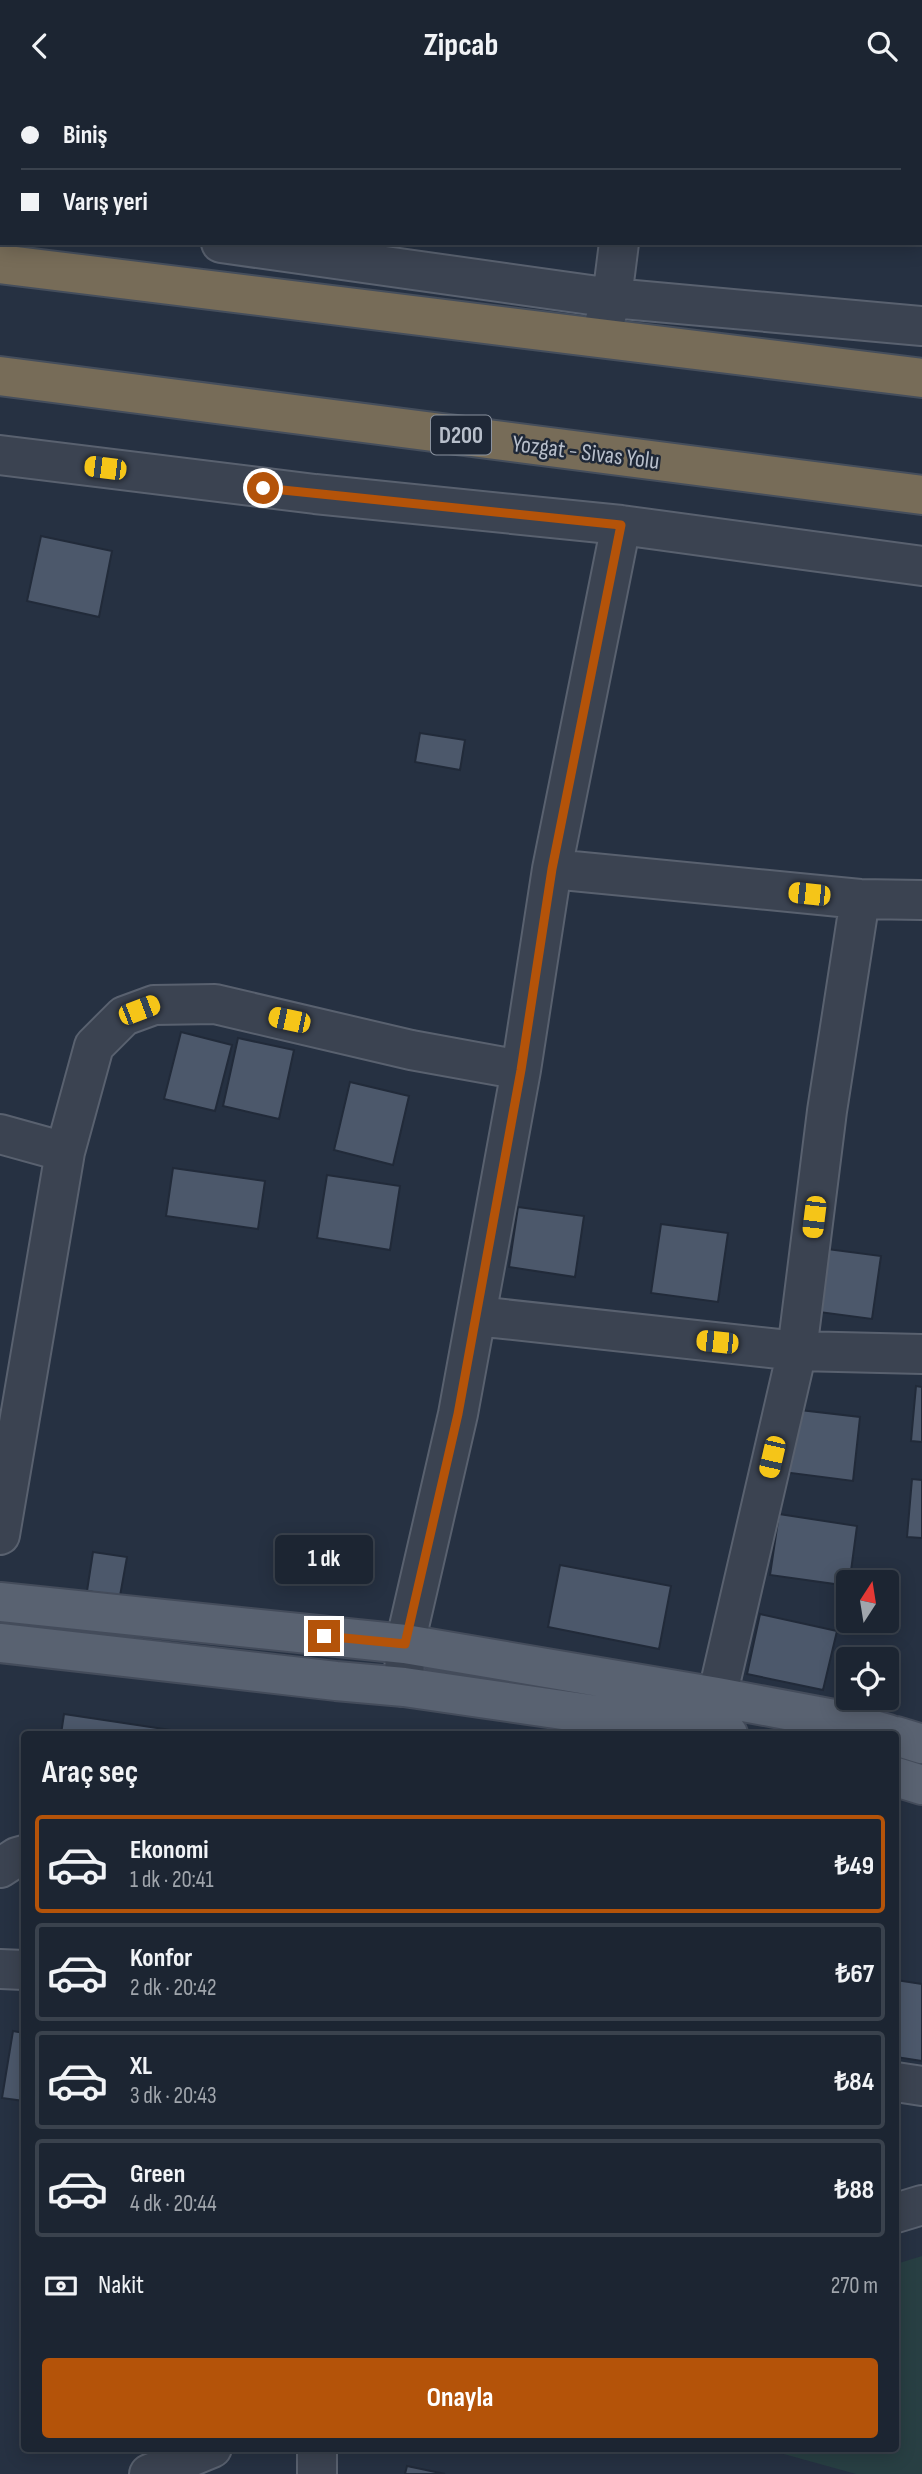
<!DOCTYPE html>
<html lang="tr">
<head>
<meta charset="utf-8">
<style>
  :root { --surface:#1c2532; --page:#252d3a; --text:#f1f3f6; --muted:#a0a5ac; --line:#3a424d; --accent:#b45309 }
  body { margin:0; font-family:"Sofia Sans Condensed",sans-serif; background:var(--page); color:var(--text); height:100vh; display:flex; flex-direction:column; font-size:26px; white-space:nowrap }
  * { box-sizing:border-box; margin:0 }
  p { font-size:23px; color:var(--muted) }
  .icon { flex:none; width:38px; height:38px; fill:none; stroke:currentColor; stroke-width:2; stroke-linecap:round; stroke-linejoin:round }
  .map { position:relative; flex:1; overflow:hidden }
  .drawer { position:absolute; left:21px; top:1640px; width:878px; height:721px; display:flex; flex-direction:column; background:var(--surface); border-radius:7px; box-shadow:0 4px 18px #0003,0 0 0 2px var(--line) }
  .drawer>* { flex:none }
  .banner { position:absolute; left:0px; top:0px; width:922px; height:154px; box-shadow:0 4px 18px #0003,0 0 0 2px var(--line); display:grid; align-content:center; height:154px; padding:0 21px; background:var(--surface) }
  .needle { width:46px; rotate:12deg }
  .buttons { position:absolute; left:836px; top:1479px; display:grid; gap:14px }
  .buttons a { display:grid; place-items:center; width:63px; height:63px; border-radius:7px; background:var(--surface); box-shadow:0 4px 18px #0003,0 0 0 2px var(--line); font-size:35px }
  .end { position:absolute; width:32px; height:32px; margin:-16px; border:9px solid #b45309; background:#fff; box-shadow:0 0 0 4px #fff }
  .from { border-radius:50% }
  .bubble { position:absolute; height:49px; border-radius:7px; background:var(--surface); box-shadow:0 4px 18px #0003,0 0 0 2px var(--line); font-size:23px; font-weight:700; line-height:49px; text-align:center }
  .car { position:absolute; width:21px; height:42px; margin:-21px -10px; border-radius:9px; box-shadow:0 0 5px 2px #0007; background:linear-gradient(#f5c518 24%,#345 0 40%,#f5c518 0 76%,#345 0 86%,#f5c518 0) }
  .banner b { display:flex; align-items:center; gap:24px; height:66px; font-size:26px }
  .banner b+b { border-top:2px solid var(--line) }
  .banner i { width:18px; height:18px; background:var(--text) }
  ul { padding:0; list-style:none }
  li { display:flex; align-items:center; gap:21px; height:98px; margin:0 14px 10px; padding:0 7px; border:4px solid var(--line); border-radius:7px }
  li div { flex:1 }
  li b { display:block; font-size:26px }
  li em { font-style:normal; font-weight:700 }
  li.current { border-color:var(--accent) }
  li>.icon { width:63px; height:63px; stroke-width:1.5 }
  h2 { padding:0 21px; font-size:32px; line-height:84px }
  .pay { display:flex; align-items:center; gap:18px; height:77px; padding:0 21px; font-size:26px }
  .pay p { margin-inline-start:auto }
  .primary-button { display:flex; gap:14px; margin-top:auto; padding:14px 21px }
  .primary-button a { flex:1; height:80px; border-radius:7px; background:var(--accent); color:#fff; font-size:28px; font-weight:700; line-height:80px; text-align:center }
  header { display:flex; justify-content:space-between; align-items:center; height:91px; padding:0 21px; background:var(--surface); font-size:32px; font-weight:700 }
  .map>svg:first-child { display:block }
  .green { fill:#283f43 }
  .building { fill:#4c586b; stroke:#212a39; stroke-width:2 }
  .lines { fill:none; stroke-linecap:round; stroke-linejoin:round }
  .minor-casing { stroke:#59616f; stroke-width:42 }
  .major-casing { stroke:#444c5b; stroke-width:42 }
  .highway-casing { stroke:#454e5c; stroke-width:42 }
  .minor { stroke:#3b4351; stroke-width:38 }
  .major { stroke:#596271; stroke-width:38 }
  .highway { stroke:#776c58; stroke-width:38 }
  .route { stroke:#b45309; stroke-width:9 }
  .labels { text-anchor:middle; stroke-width:5; stroke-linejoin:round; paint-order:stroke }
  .shield { fill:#1f2837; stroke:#8a929f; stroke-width:2 }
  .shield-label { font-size:23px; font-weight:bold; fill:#b8bfcb }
  .street-label { font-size:24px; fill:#b8bfcb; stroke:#1f2837 }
</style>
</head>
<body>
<header><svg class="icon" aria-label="back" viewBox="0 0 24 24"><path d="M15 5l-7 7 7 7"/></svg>Zipcab<svg class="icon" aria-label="search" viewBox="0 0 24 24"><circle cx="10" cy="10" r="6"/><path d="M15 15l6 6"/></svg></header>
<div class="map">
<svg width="922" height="2383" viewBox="0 0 922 2383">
  <rect width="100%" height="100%" fill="#263142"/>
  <path class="green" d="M922 2165V2383H856L762 2357H896V2173Z"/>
  <path class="building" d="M41 445 112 460 99 526 27 510Z
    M420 642 465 649 460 679 415 671Z
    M181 941 232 954 215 1020 164 1008Z
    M238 947 294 959 279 1028 223 1015Z
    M350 991 409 1005 393 1074 334 1059Z
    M173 1077 265 1090 258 1138 166 1125Z
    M327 1084 400 1095 390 1159 317 1147Z
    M518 1116 584 1125 575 1186 509 1176Z
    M661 1133 728 1142 718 1211 651 1202Z
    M812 1156 881 1165 872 1228 804 1219Z
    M916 1295 922 1296V1351L911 1350Z
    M791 1318 860 1326 853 1390 783 1381Z
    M912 1388 922 1389V1447L907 1446Z
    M779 1423 857 1435 849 1495 770 1484Z
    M93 1461 127 1466 120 1505 87 1500Z
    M560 1474 671 1495 659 1558 548 1536Z
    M760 1523 837 1540 823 1599 747 1583Z
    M64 1623 197 1643H61Z
    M896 1889 922 1893V1970L896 1966Z
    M13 1940 24 1942V2010L2 2007Z
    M407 2375 445 2383H405Z"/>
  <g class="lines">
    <defs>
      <path id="minor" d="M324 2V0
        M638 2V0
        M0 126H2
        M221 152 612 207 922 235
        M605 229 612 207 619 152
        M0 364 315 403 621 434 922 475
        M552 778 860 808 922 809
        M0 1043 65 1061
        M476 1225 797 1260 922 1263
        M0 1444 65 1061 94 955 124 925 154 914 215 913 411 959 521 979
        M404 1596 405 1553 458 1323 521 979 552 778 621 434
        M704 1638 717 1606 797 1260 827 1020 860 808
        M0 1777 17 1766 24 1764
        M0 1878 24 1879
        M896 1991 922 1995
        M896 2122 922 2114
        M149 2383 212 2357
        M317 2383V2357"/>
      <path id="major" d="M0 1511 405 1553 717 1606 839 1629 888 1643
        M0 1552 336 1590 404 1596 728 1643
        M896 1645 922 1653
        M896 1686 922 1694"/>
      <path id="highway" d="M0 173 922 287
        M0 285 922 404"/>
    </defs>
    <use href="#minor" class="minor-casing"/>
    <use href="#major" class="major-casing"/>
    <use href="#highway" class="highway-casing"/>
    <use href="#minor" class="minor"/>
    <use href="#major" class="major"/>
    <use href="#highway" class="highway"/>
  </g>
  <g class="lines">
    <path class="route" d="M263 397 621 434 552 778 521 979 458 1323 405 1553 324 1545"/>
  </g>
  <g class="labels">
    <rect class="shield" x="431" y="324.5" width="60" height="39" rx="5"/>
    <g class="shield-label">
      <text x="461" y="352">D200</text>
    </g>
    <g class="street-label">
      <text transform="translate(586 361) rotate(7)" y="8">Yozgat - Sivas Yolu</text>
    </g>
  </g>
</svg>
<div class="buttons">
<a><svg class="needle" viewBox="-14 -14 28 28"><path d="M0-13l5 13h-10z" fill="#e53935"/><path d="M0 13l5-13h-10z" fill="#a0a5ac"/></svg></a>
<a><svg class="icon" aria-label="locate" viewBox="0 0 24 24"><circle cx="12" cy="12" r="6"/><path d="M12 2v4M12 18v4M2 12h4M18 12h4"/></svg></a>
</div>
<i class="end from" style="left:263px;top:397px"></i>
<i class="end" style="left:324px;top:1545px"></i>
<div class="bubble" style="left:275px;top:1444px;width:98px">1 dk</div>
<i class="car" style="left:105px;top:377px;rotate:277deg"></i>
<i class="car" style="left:809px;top:803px;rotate:276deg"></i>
<i class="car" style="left:139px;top:919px;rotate:69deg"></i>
<i class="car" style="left:289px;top:929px;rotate:282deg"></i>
<i class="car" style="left:814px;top:1126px;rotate:187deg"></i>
<i class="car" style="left:717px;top:1251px;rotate:276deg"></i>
<i class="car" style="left:772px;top:1366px;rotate:193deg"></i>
<div class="banner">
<b><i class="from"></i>Biniş</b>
<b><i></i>Varış yeri</b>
</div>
<section class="drawer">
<h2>Araç seç</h2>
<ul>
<li class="current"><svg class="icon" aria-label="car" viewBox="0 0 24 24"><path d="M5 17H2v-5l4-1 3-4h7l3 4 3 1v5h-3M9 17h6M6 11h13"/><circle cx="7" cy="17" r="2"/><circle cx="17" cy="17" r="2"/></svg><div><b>Ekonomi</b><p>1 dk · 20:41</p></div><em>₺49</em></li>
<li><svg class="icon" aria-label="car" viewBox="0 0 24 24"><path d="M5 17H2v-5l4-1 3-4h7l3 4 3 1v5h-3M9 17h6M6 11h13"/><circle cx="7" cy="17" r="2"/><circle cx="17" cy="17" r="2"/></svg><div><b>Konfor</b><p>2 dk · 20:42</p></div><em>₺67</em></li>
<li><svg class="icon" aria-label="car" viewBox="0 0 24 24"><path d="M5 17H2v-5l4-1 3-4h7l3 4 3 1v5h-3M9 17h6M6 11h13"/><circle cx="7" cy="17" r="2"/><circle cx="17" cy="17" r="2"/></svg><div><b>XL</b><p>3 dk · 20:43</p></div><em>₺84</em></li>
<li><svg class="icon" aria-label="car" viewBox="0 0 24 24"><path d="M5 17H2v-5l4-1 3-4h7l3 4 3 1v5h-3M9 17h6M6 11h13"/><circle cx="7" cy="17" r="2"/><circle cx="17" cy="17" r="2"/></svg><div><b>Green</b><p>4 dk · 20:44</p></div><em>₺88</em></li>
</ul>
<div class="pay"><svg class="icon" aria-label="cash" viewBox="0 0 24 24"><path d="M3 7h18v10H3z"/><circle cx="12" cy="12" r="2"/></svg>Nakit<p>270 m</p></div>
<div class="primary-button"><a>Onayla</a></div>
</section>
</div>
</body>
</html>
